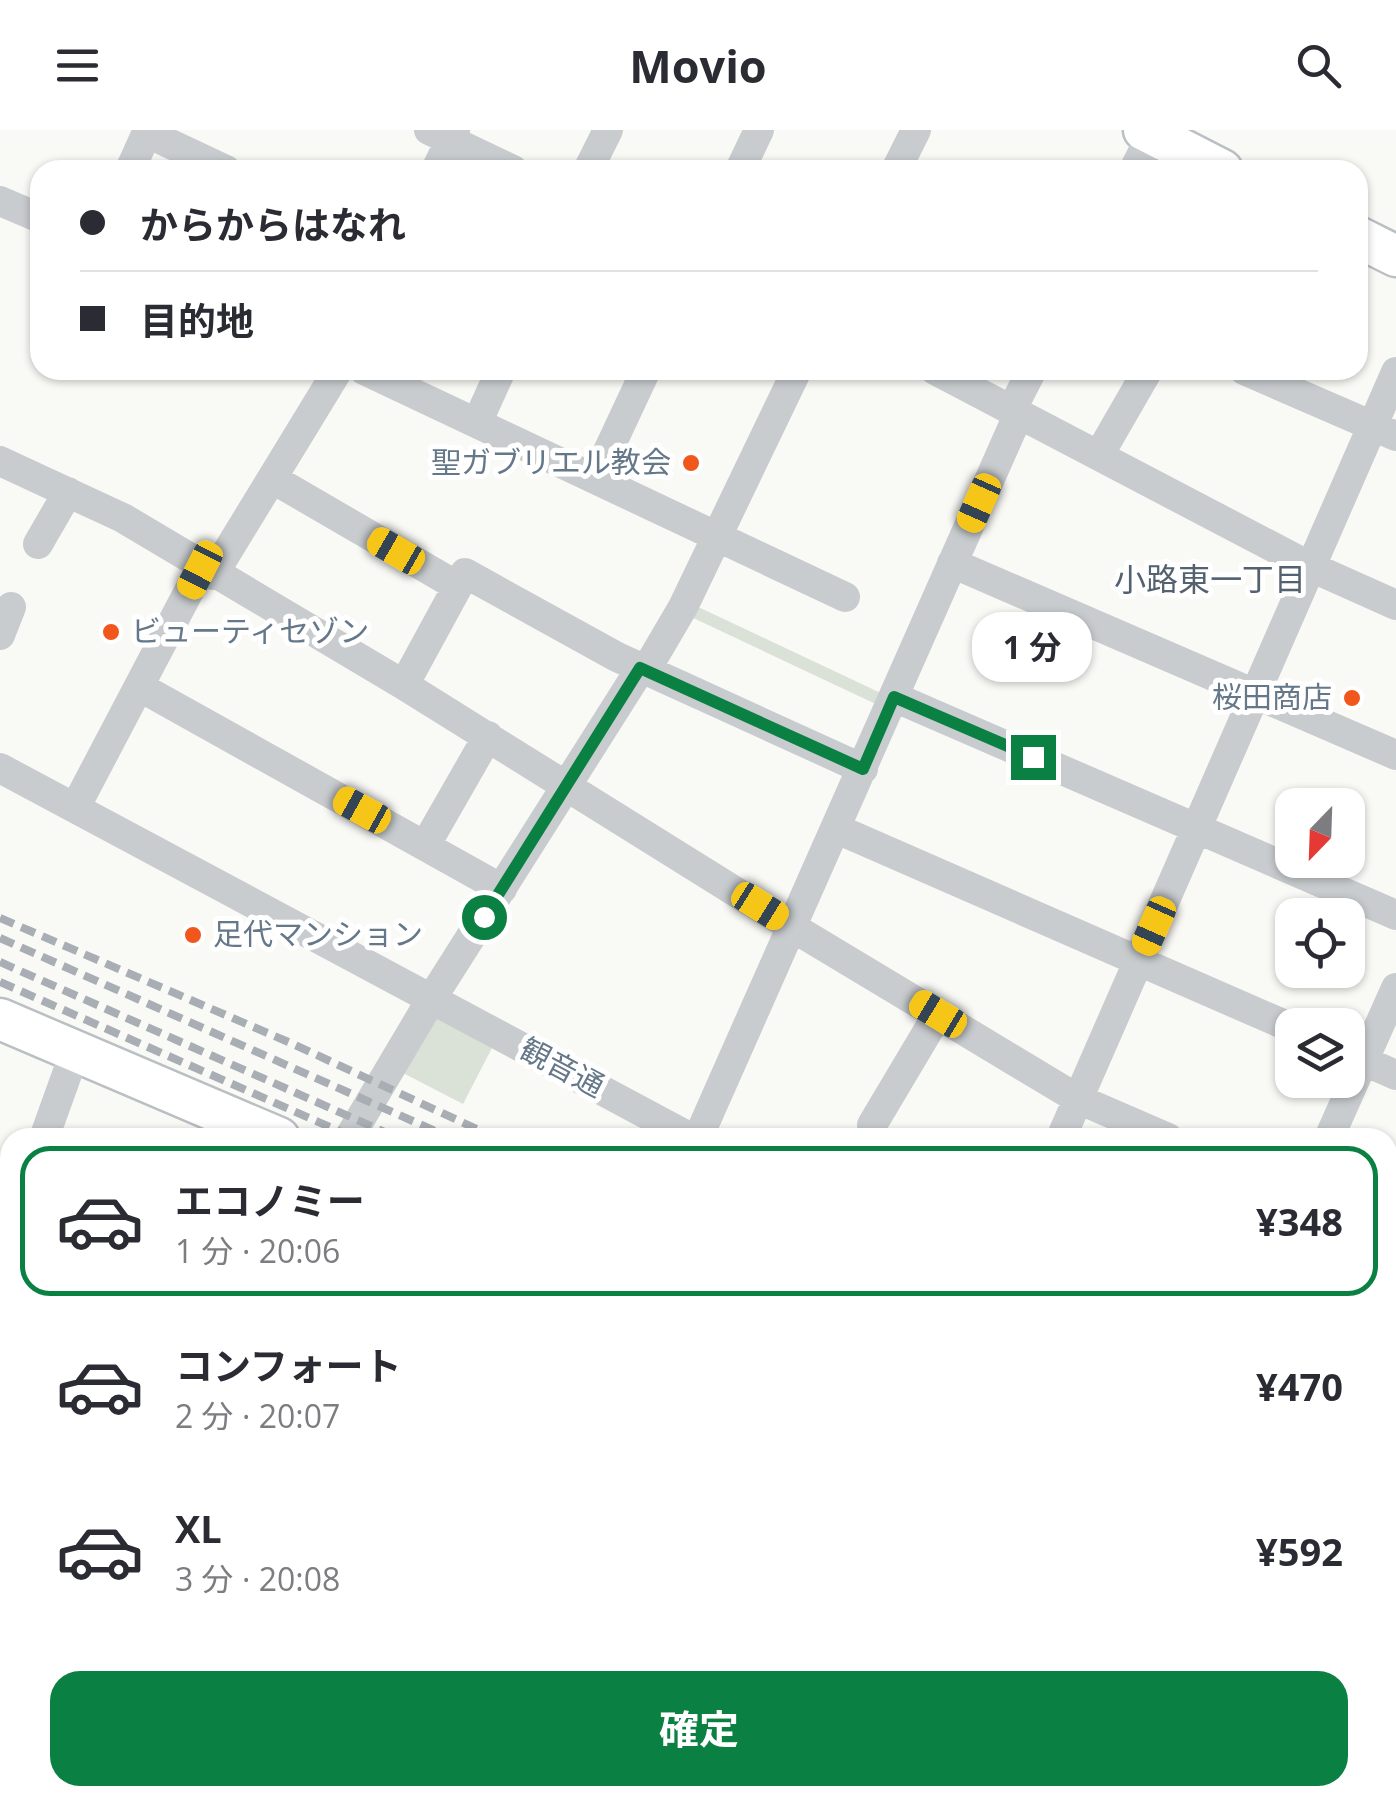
<!DOCTYPE html>
<html lang="ja">
<head>
<meta charset="utf-8">
<style>
  :root { --surface:#fff; --page:#f2f2f3; --text:#2b2b33; --muted:#7c7c81; --line:#e1e1e2; --accent:#0b8043 }
  body { margin:0; font-family:"Open Sans","Noto Sans JP",sans-serif; background:var(--page); color:var(--text); height:100vh; display:flex; flex-direction:column; font-size:38px; white-space:nowrap }
  * { box-sizing:border-box; margin:0 }
  p { font-size:32px; color:var(--muted) }
  .icon { flex:none; width:55px; height:55px; fill:none; stroke:currentColor; stroke-width:2; stroke-linecap:round; stroke-linejoin:round }
  .map { position:relative; flex:1; overflow:hidden }
  .drawer { position:absolute; left:0px; top:998px; width:1398px; height:678px; display:flex; flex-direction:column; background:var(--surface); border-radius:30px 30px 0 0; box-shadow:0 2px 8px #0004 }
  .drawer>* { flex:none }
  .banner { position:absolute; left:30px; top:30px; width:1338px; height:220px; border-radius:30px; box-shadow:0 2px 8px #0004; display:grid; align-content:center; height:220px; padding:0 50px; background:var(--surface) }
  .needle { width:65px; rotate:203deg }
  .fabs { position:absolute; left:1275px; top:658px; display:grid; gap:20px }
  .fabs a { display:grid; place-items:center; width:90px; height:90px; border-radius:20px; background:var(--surface); box-shadow:0 2px 8px #0004; font-size:50px }
  .end { position:absolute; width:45px; height:45px; margin:-22px; border:12px solid #0b8043; background:#fff; box-shadow:0 0 0 5px #fff }
  .from { border-radius:50% }
  .bubble { position:absolute; height:70px; border-radius:30px; background:var(--surface); box-shadow:0 2px 8px #0004; font-size:32px; font-weight:700; line-height:70px; text-align:center }
  .car { position:absolute; width:30px; height:60px; margin:-30px -15px; border-radius:12px; box-shadow:0 0 8px 2px #0007; background:linear-gradient(#f5c518 24%,#345 0 40%,#f5c518 0 76%,#345 0 86%,#f5c518 0) }
  .banner b { display:flex; align-items:center; gap:35px; height:95px; font-size:38px }
  .banner b+b { border-top:2px solid var(--line) }
  .banner i { width:25px; height:25px; background:var(--text) }
  ul { padding:18px 0 0; list-style:none }
  li { display:flex; align-items:center; gap:30px; height:150px; margin:0 20px 15px; padding:0 30px; border:5px solid transparent; border-radius:30px }
  li div { flex:1 }
  li b { display:block; font-size:38px }
  li em { font-style:normal; font-weight:700 }
  li.on { border-color:var(--accent) }
  li>.icon { width:90px; height:90px; stroke-width:1.5 }
  .cta { display:flex; gap:20px; margin-top:auto; padding:20px 50px }
  .cta a { flex:1; height:115px; border-radius:30px; background:var(--accent); color:#fff; font-size:40px; font-weight:700; line-height:115px; text-align:center }
  header { display:flex; justify-content:space-between; align-items:center; height:130px; padding:0 50px; background:var(--surface); font-size:45px; font-weight:700 }
  .map>svg:first-child { display:block }
  .green { fill:#dae1d6 }
  .lines { fill:none; stroke-linecap:round; stroke-linejoin:round }
  .secondary-casing { stroke:#babfc4; stroke-width:45 }
  .highway-casing { stroke:#babec1; stroke-width:58 }
  .street { stroke:#c8cccf; stroke-width:30 }
  .secondary { stroke:#fff; stroke-width:40 }
  .highway { stroke:#fff; stroke-width:52 }
  .rail { stroke:#a8aeb4; stroke-width:8; stroke-dasharray:15 8; stroke-linecap:butt }
  .route { stroke:#0b8043; stroke-width:12 }
  .poi-dot { fill:#f1561d; stroke:#fff; stroke-width:4 }
  .labels { text-anchor:middle; stroke-width:10; stroke-linejoin:round; paint-order:stroke }
  .poi-label { font-size:30px; fill:#657889; stroke:#fff; text-anchor:end }
  .street-label { font-size:30px; fill:#657889; stroke:#fff }
  .neighbourhood-label { font-size:32px; fill:#54616e; stroke:#fff }
</style>
</head>
<body>
<header><svg class="icon" aria-label="menu" viewBox="0 0 24 24"><path d="M4 6h16M4 12h16M4 18h16"/></svg>Movio<svg class="icon" aria-label="search" viewBox="0 0 24 24"><circle cx="10" cy="10" r="6"/><path d="M15 15l6 6"/></svg></header>
<div class="map">
<svg width="1396" height="1674" viewBox="0 0 1396 1674">
  <rect width="100%" height="100%" fill="#f9f9f6"/>
  <path class="green" d="M694 475 885 565 880 576 689 486Z
    M433 885 493 916 463 974 403 943Z
    M401 1665H716L717 1674H396Z"/>
  <g class="lines">
    <defs>
      <path id="secondary" d="M1144 0 1222 40
        M1358 107 1396 126
        M0 889 279 1008"/>
      <path id="highway" d="M1388 1445 1396 1428
        M1388 1525 1396 1508
        M1270 1674 1275 1665
        M1314 1674 1318 1665"/>
    </defs>
    <use href="#secondary" class="secondary-casing"/>
    <use href="#highway" class="highway-casing"/>
    <path class="street" d="M429 0 513 40
      M147 3 226 40
      M130 40 148 0
      M436 40 455 0
      M588 40 608 0
      M740 40 759 0
      M896 40 916 0
      M1134 40 1152 4
      M0 71 40 88
      M364 240 845 467
      M797 240 683 477 646 540 863 639
      M935 240 1311 437 1396 475
      M1244 240 1396 306
      M1012 279 1032 240
      M477 293 501 240
      M1099 325 1148 240
      M0 331 123 388 404 555 792 797 1078 969 1168 1008
      M273 349 457 456
      M595 349 646 240
      M38 414 68 362
      M952 433 1396 625
      M213 445 338 240
      M0 505 11 477
      M404 555 465 443 617 527 646 540
      M140 557 502 759
      M894 567 1396 785
      M0 638 691 1008
      M76 676 200 440 213 445
      M837 699 1292 898
      M425 716 488 606
      M1348 924 1396 945
      M872 995 938 884
      M44 1008 76 919
      M349 1008 432 868 641 538
      M698 1008 1019 283
      M1061 1008 1396 242
      M1329 1008 1396 858
      M1388 1100 1396 1104
      M0 1152 10 1099
      M1388 1252 1396 1256
      M0 1292 10 1296
      M1388 1397 1396 1401
      M0 1446 10 1451
      M0 1639 10 1645
      M48 1665 65 1674
      M760 1665 777 1674
      M1079 1665 1095 1674
      M1383 1665 1396 1672
      M209 1674 214 1665
      M381 1674 386 1665
      M1012 1674 1017 1665"/>
    <use href="#secondary" class="secondary"/>
    <use href="#highway" class="highway"/>
    <path class="rail" d="M0 788 293 914 496 1008
      M0 808 451 1008
      M0 832 398 1008
      M0 852 355 1008
      M1388 1485 1396 1490
      M1388 1505 1396 1510
      M1388 1525 1396 1530
      M1388 1544 1396 1548"/>
  </g>
  <g class="lines">
    <path class="route" d="M484 787 640 538 863 639 894 567 1033 627"/>
  </g>
  <g class="poi-dot">
    <circle cx="691" cy="333" r="10"/>
    <circle cx="111" cy="502" r="10"/>
    <circle cx="1352" cy="568" r="10"/>
    <circle cx="193" cy="805" r="10"/>
  </g>
  <g class="labels">
    <g class="poi-label">
      <text x="671" y="343">聖ガブリエル教会</text>
      <text x="131" y="512" text-anchor="start">ビューティセゾン</text>
      <text x="1332" y="578">桜田商店</text>
      <text x="213" y="815" text-anchor="start">足代マンション</text>
    </g>
    <g class="street-label">
      <text transform="translate(562 938) rotate(28)" y="10">観音通</text>
    </g>
    <g class="neighbourhood-label">
      <text x="1210" y="461">小路東一丁目</text>
    </g>
  </g>
</svg>
<div class="fabs">
<a><svg class="needle" viewBox="-14 -14 28 28"><path d="M0-13l5 13h-10z" fill="#e53935"/><path d="M0 13l5-13h-10z" fill="#7c7c81"/></svg></a>
<a><svg class="icon" aria-label="locate" viewBox="0 0 24 24"><circle cx="12" cy="12" r="6"/><path d="M12 2v4M12 18v4M2 12h4M18 12h4"/></svg></a>
<a><svg class="icon" aria-label="layers" viewBox="0 0 24 24"><path d="M12 4l9 5-9 5-9-5zM3 14l9 5 9-5"/></svg></a>
</div>
<i class="end from" style="left:484px;top:787px"></i>
<i class="end" style="left:1033px;top:627px"></i>
<div class="bubble" style="left:972px;top:482px;width:120px">1 分</div>
<i class="car" style="left:979px;top:373px;rotate:204deg"></i>
<i class="car" style="left:396px;top:421px;rotate:300deg"></i>
<i class="car" style="left:200px;top:440px;rotate:207deg"></i>
<i class="car" style="left:362px;top:680px;rotate:299deg"></i>
<i class="car" style="left:760px;top:776px;rotate:122deg"></i>
<i class="car" style="left:1154px;top:796px;rotate:204deg"></i>
<i class="car" style="left:938px;top:884px;rotate:301deg"></i>
<div class="banner">
<b><i class="from"></i>からからはなれ</b>
<b><i></i>目的地</b>
</div>
<section class="drawer">
<ul>
<li class="on"><svg class="icon" aria-label="car" viewBox="0 0 24 24"><path d="M5 17H2v-5l4-1 3-4h7l3 4 3 1v5h-3M9 17h6M6 11h13"/><circle cx="7" cy="17" r="2"/><circle cx="17" cy="17" r="2"/></svg><div><b>エコノミー</b><p>1 分 · 20:06</p></div><em>¥348</em></li>
<li><svg class="icon" aria-label="car" viewBox="0 0 24 24"><path d="M5 17H2v-5l4-1 3-4h7l3 4 3 1v5h-3M9 17h6M6 11h13"/><circle cx="7" cy="17" r="2"/><circle cx="17" cy="17" r="2"/></svg><div><b>コンフォート</b><p>2 分 · 20:07</p></div><em>¥470</em></li>
<li><svg class="icon" aria-label="car" viewBox="0 0 24 24"><path d="M5 17H2v-5l4-1 3-4h7l3 4 3 1v5h-3M9 17h6M6 11h13"/><circle cx="7" cy="17" r="2"/><circle cx="17" cy="17" r="2"/></svg><div><b>XL</b><p>3 分 · 20:08</p></div><em>¥592</em></li>
</ul>
<div class="cta"><a>確定</a></div>
</section>
</div>
</body>
</html>
